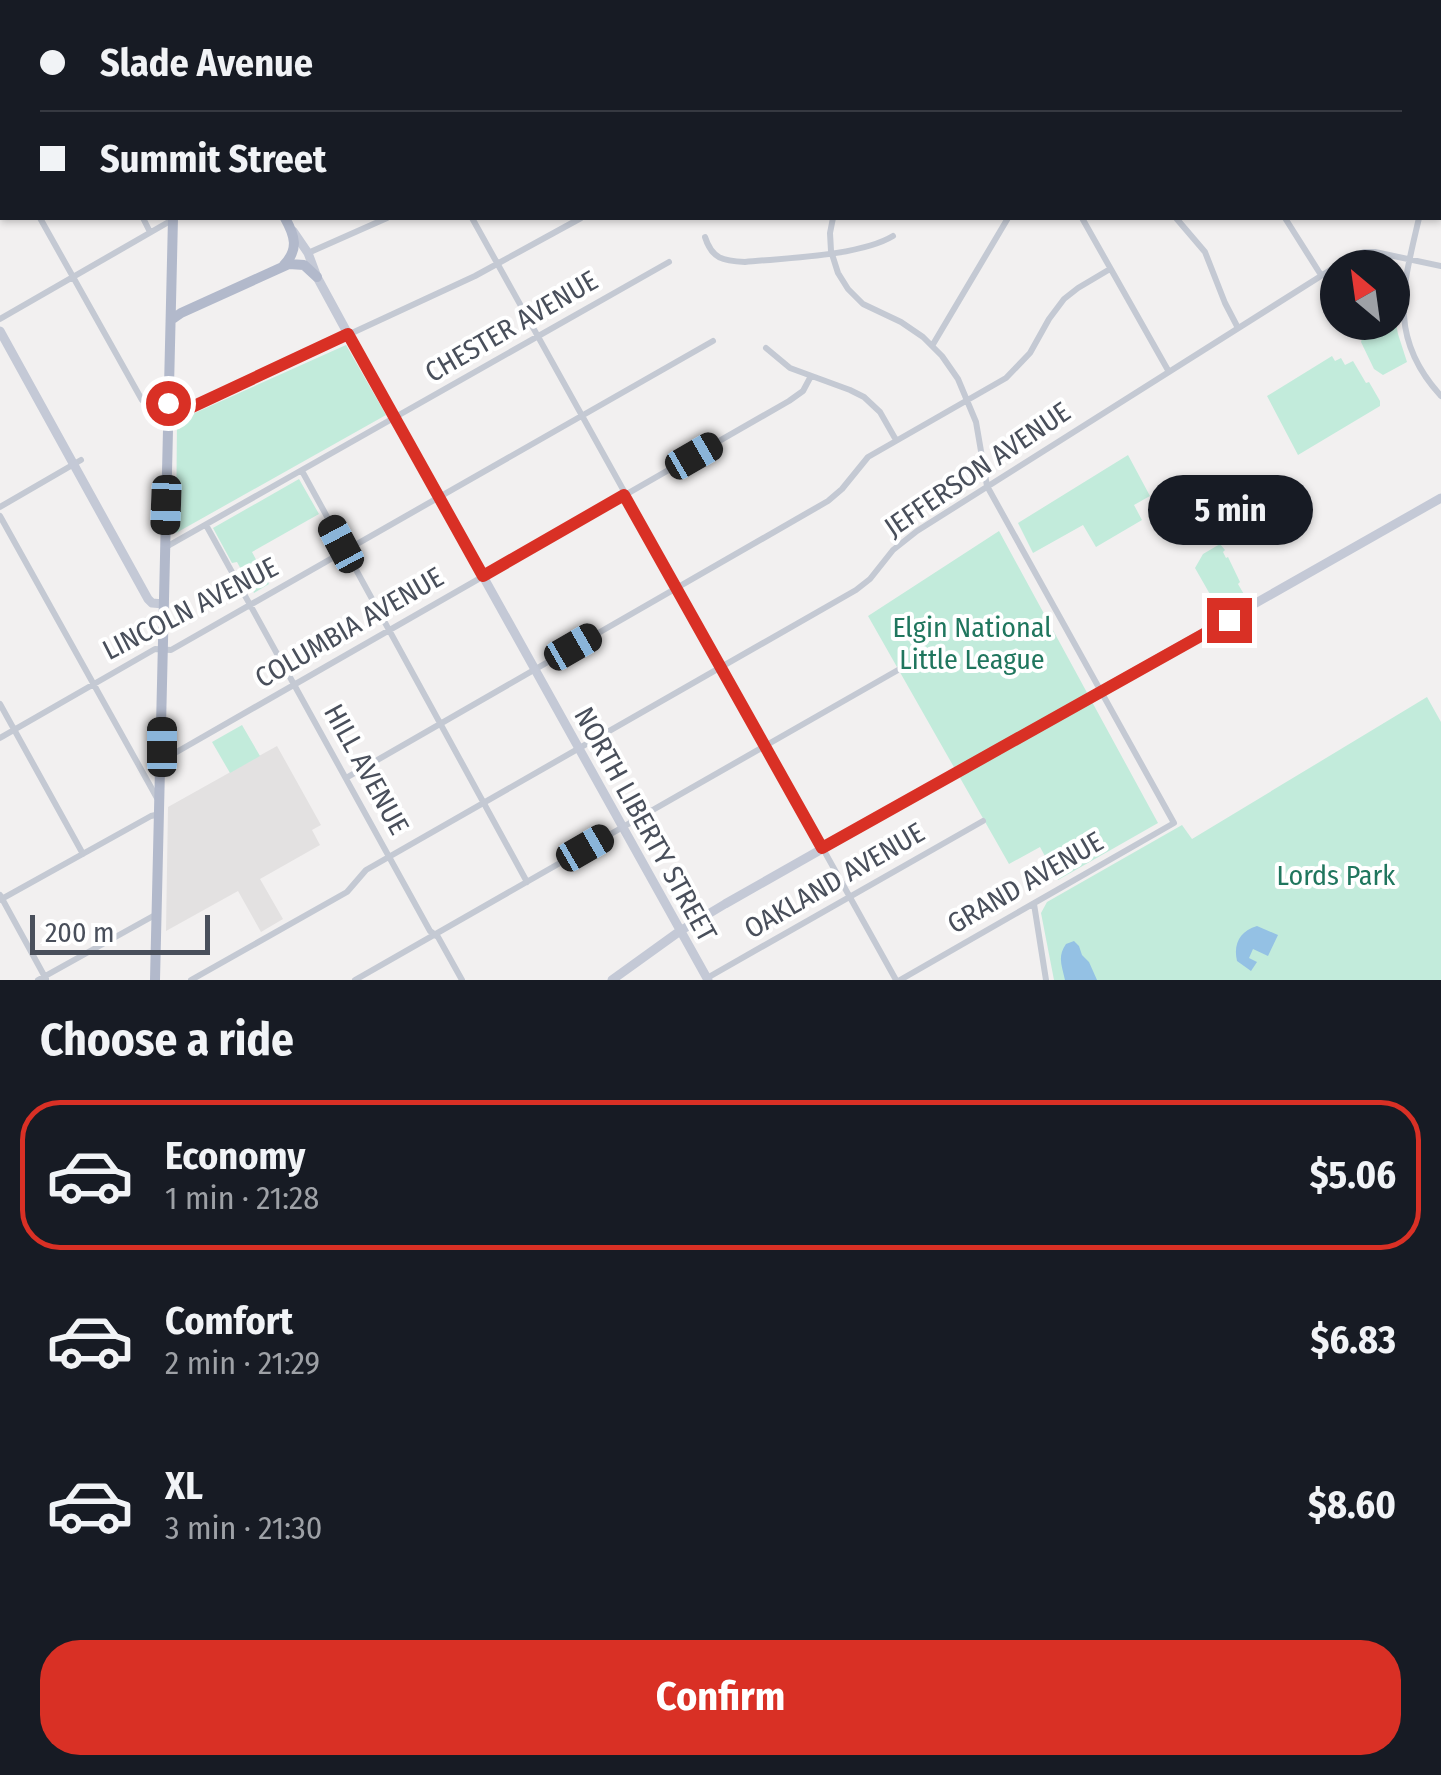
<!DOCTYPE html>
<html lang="en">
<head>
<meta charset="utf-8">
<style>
  :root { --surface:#171b24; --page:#242831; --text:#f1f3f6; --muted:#9ea1a6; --line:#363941; --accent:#d93025 }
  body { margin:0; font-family:"Fira Sans Condensed",sans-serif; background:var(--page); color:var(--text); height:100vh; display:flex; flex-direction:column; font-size:38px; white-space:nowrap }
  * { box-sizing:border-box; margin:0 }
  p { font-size:32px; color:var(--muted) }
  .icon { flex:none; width:55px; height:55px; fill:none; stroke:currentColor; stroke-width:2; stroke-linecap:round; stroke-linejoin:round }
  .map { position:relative; height:980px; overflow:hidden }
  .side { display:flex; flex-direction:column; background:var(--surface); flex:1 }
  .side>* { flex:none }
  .hud { position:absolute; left:0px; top:0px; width:1442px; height:220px; box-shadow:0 2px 8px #0004; display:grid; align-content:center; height:220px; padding:0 40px; background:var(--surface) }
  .needle { width:65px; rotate:331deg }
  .buttons { position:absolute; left:1320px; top:250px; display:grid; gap:20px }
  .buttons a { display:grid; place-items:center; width:90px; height:90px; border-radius:50%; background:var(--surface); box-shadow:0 2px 8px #0004; font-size:50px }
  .scale { position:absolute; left:30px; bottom:25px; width:180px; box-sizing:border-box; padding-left:10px; border:5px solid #494f5b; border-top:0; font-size:28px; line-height:35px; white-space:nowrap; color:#494f5b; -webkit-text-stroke:8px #fff; paint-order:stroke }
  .end { position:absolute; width:45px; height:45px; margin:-22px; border:12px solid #d93025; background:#fff; box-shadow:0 0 0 5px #fff }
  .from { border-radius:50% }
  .bubble { position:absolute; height:70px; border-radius:35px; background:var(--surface); box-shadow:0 2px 8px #0004; font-size:32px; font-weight:700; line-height:70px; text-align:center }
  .car { position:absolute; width:30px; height:60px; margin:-30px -15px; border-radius:12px; box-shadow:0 0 8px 2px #0007; background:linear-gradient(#222 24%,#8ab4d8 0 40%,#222 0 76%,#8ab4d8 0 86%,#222 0) }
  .hud b { display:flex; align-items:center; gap:35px; height:95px; font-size:38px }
  .hud b+b { border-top:2px solid var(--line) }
  .hud i { width:25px; height:25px; background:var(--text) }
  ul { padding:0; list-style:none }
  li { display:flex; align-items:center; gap:30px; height:150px; margin:0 20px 15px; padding:0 20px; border:5px solid transparent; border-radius:40px }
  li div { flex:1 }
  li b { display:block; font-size:38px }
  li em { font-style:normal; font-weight:700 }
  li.active { border-color:var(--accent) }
  li>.icon { width:90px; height:90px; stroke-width:1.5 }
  h2 { padding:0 40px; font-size:45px; line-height:120px }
  .action { display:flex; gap:20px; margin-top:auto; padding:20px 40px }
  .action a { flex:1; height:115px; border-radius:40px; background:var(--accent); color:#fff; font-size:40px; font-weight:700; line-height:115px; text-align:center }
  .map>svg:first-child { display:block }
  .education { fill:#e3e1e1 }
  .green { fill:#c2ebdb }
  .water { fill:#94c1e4 }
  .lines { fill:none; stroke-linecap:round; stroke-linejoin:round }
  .street { stroke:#c4c9d3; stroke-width:6 }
  .secondary { stroke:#c4c9d6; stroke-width:9 }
  .primary { stroke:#b2b9cb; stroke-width:10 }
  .route { stroke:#d93025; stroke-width:12 }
  .labels { text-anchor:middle; stroke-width:8; stroke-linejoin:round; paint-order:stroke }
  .street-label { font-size:28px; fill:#494f5b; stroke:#fff }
  .park-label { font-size:28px; fill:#20765e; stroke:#fff }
</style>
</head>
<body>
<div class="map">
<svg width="1441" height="980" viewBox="0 0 1441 980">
  <rect width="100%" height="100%" fill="#f2f0f0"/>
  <path class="education" d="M277 746 321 825 312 830 320 845 260 879 283 919 261 932 238 891 166 931 168 807Z"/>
  <path class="green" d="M1393 319H1395L1398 334 1407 362 1383 375 1374 369 1361 342C1365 328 1379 322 1392 322Z
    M346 345 386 415 176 533 177 421Z
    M1332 356 1335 361 1341 358 1345 365 1353 361 1366 383 1369 382 1380 401V406L1298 455 1267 396Z
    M1128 455 1150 496 1134 505 1142 520 1096 547 1083 525 1033 553 1018 523Z
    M299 479 319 514 252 552 269 584 254 593 237 562 232 563 213 528Z
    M999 531 1158 823 1058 880 1040 847 1009 864 868 616Z
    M1220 544 1225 550 1223 552 1226 558 1228 557 1240 582 1238 584 1245 596 1219 610 1195 568 1203 554Z
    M1427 697 1441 722V980H1054L1041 913 1047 902 1182 825 1192 839Z
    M242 725 260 756 230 773 212 742Z"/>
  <path class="water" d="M1257 926 1278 935 1268 956 1253 949 1249 958 1257 962 1251 971 1237 961C1233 944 1240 931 1257 926Z
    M1074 941 1079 946 1082 955 1089 962 1097 980H1065C1062 966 1057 957 1066 944Z"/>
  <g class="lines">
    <path class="street" d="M23 0 24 2
      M126 0 128 2
      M352 0 353 2
      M665 0 667 2
      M767 0 768 2
      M863 0 865 2
      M1156 0 1157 2
      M1361 0 1363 2
      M382 2 387 0
      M567 2 571 0
      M932 2 934 0
      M1033 2 1034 0
      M1174 2 1178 0
      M1290 2 1291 0
      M0 144 2 149
      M40 218 142 400
      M143 218 150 232
      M472 218 896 980
      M833 218 830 233 831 251 838 273 848 289 863 304 901 322 923 337 942 356 958 379 976 422 987 486 1174 823 900 980
      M1082 218 1169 372
      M1176 218 1205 252 1225 303 1238 328
      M1285 218 1321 275
      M1419 218C1403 287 1387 337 1441 396
      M705 237C712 259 723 261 745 262 785 258 860 256 893 236
      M308 253 387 218
      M0 319 172 220
      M932 346 1008 218
      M766 348 790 368 850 390 864 397 880 412 896 440
      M160 417 177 414 475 276 581 218
      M302 471 527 882
      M0 507 81 460
      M0 516 157 798
      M206 525 430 931 438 937 462 980
      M166 547 669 262
      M0 704 83 854
      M0 738 155 649 171 650 713 341
      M161 761 789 401 803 391 811 376
      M346 778 828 501 842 489 868 457 1006 378 1030 353 1049 319 1064 299 1078 288 1110 269
      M0 895 46 979
      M0 900 151 816 160 814
      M1034 904 1046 980
      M707 978 983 821
      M38 980 155 915
      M191 980 347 892 366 870 856 590 870 579 893 550 917 531 1351 257 1364 252H1375L1441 266
      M355 980 898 670"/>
    <path class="secondary" d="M194 2 198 0
      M0 104 2 102
      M293 231 308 253 317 277 348 334 708 980
      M0 331 148 599 152 603 164 604
      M612 980 680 931 725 904 1441 498"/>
    <path class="primary" d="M172 0 173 2
      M182 0 184 2
      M284 265C299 249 295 236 285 218
      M171 320 181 313 289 264 304 265 317 277
      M155 980 173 218"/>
  </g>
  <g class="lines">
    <path class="route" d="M168 403V415L177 414 348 334 483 576 624 495 822 848 1229 620"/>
  </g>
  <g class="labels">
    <g class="street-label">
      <text transform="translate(511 326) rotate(-30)" y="10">CHESTER AVENUE</text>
      <text transform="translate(977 469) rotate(-34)" y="10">JEFFERSON AVENUE</text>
      <text transform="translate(190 608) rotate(-27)" y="10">LINCOLN AVENUE</text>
      <text transform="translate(349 627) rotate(-30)" y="10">COLUMBIA AVENUE</text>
      <text transform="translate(367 769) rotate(61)" y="10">HILL AVENUE</text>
      <text transform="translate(646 824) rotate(61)" y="10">NORTH LIBERTY STREET</text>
      <text transform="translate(834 880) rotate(-30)" y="10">OAKLAND AVENUE</text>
      <text transform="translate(1025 882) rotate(-30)" y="10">GRAND AVENUE</text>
    </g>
    <g class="park-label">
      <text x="972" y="637">Elgin National<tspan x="972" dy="32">Little League</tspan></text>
      <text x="1336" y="885">Lords Park</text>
    </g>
  </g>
</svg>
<div class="buttons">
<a><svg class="needle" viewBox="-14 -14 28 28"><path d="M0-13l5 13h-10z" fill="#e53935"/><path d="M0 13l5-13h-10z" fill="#9ea1a6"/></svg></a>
</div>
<div class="scale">200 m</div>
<i class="end from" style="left:168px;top:403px"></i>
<i class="end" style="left:1229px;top:620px"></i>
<div class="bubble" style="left:1148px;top:475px;width:165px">5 min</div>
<i class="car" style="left:694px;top:456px;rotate:60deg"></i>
<i class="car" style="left:166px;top:505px;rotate:182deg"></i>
<i class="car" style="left:341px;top:544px;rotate:332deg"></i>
<i class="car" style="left:573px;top:647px;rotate:60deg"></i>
<i class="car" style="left:162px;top:747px;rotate:0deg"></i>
<i class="car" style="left:585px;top:848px;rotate:60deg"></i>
<div class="hud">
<b><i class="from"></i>Slade Avenue</b>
<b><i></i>Summit Street</b>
</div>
</div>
<section class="side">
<h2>Choose a ride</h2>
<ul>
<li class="active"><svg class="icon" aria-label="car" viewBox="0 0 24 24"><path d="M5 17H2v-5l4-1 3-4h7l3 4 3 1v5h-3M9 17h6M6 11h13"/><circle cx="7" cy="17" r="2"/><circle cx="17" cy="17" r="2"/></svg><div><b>Economy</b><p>1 min · 21:28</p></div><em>$5.06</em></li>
<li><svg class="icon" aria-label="car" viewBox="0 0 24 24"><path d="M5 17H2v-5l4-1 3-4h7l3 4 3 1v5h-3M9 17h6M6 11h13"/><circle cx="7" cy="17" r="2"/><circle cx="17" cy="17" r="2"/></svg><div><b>Comfort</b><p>2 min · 21:29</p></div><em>$6.83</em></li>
<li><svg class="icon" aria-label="car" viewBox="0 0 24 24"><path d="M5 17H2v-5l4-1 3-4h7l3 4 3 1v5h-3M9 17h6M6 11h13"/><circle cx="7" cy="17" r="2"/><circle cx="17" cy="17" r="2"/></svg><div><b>XL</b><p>3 min · 21:30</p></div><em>$8.60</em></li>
</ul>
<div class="action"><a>Confirm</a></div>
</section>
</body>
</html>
